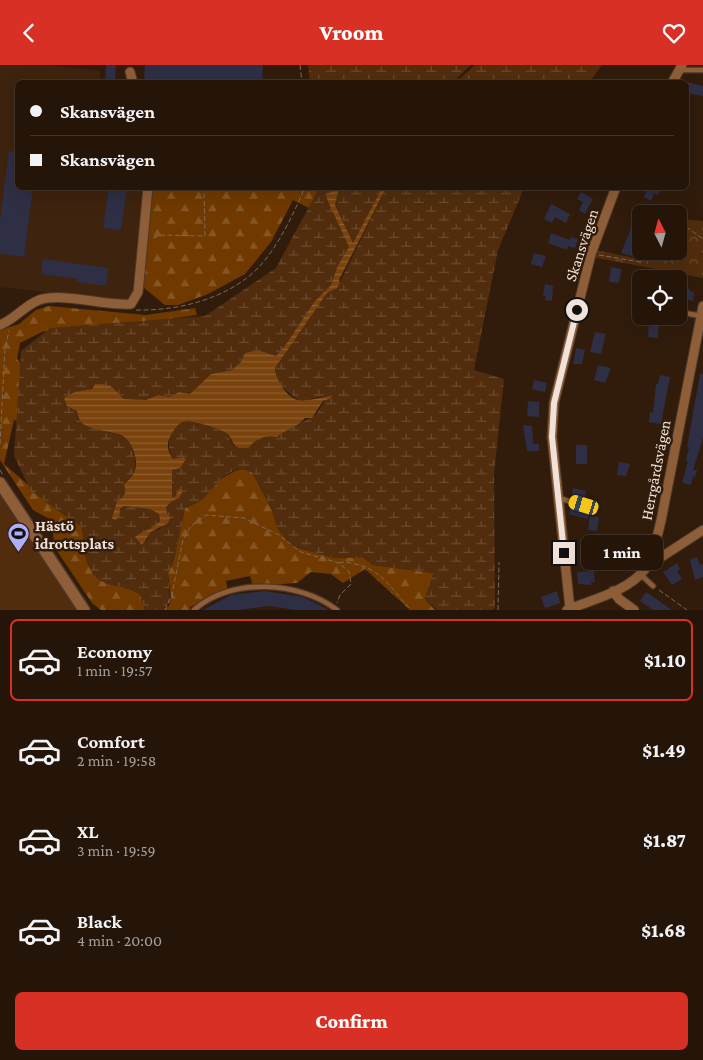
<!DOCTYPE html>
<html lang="en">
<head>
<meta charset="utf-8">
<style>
  :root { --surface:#251509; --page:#312217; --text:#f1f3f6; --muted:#a39f9c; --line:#42342a; --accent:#d93025 }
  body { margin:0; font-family:"Crimson Pro",serif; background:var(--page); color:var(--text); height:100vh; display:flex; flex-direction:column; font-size:19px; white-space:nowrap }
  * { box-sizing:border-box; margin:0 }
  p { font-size:16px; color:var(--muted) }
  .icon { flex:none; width:28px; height:28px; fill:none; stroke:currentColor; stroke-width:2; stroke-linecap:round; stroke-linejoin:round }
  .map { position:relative; height:545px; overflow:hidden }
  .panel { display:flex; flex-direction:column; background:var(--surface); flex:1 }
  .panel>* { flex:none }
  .hud { position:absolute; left:15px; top:15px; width:674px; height:110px; border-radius:8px; box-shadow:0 5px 20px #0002,0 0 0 1px var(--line); display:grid; align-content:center; height:110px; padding:0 15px; background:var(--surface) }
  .needle { width:32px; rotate:354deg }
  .fabs { position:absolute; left:632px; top:140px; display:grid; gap:10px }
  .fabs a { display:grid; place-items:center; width:55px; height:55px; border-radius:8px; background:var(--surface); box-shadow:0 5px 20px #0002,0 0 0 1px var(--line); font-size:25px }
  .end { position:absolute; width:22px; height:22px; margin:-11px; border:6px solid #f0e2d8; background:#111; box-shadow:0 0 0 2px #111 }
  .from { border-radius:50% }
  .bubble { position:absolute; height:35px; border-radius:8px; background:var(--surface); box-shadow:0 5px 20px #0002,0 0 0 1px var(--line); font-size:16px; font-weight:800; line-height:35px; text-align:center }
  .car { position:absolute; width:15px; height:30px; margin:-15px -8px; border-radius:6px; box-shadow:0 0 4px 1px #0007; background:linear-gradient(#f5c518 24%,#345 0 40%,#f5c518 0 76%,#345 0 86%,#f5c518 0) }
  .hud b { display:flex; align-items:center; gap:18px; height:48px; font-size:19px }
  .hud b+b { border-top:1px solid var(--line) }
  .hud i { width:12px; height:12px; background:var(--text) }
  ul { padding:9px 0 0; list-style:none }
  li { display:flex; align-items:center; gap:15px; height:82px; margin:0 10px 8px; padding:0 5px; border:2px solid transparent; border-radius:8px }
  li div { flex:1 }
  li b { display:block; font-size:19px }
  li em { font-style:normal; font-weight:800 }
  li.selected { border-color:var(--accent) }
  li>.icon { width:45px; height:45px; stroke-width:1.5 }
  .primary-button { display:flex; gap:10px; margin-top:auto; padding:10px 15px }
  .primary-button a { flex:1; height:58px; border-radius:8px; background:var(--accent); color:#fff; font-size:20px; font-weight:800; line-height:58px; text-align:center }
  header { display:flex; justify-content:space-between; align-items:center; height:65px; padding:0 15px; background:var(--accent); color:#fff; font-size:22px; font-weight:800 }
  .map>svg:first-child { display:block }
  .built { fill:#3e230e }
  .grass { fill:#512d0e }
  .forest { fill:url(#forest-firs) }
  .wetland { fill:url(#wetland-marsh) }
  .park { fill:url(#park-crowns) }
  .water { fill:url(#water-rules) }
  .building { fill:#2e2e45 }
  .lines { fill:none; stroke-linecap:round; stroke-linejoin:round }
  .service-casing { stroke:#4c3829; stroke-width:7 }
  .minor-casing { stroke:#4c3829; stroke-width:11 }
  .tertiary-casing { stroke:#4c3829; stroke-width:14 }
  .path { stroke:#7b695b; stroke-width:1; stroke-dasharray:5 2.5; stroke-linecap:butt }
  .service { stroke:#8e5e38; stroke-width:4.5 }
  .minor { stroke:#8e5e38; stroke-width:9 }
  .tertiary { stroke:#8e5e38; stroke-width:11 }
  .route { stroke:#f0e2d8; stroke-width:6 }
  .labels { text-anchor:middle; stroke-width:5; stroke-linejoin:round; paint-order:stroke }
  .street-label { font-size:16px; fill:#f0e2d8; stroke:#311c0c }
  .poi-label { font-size:16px; font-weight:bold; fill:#f0e2d8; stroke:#311c0c; text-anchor:start }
</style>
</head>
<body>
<header><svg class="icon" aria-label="back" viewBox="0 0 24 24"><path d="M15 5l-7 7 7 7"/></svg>Vroom<svg class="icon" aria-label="heart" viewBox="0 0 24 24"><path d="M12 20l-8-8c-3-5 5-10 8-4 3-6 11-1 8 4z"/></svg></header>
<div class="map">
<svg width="703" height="545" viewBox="0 0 703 545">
  <defs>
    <pattern id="forest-firs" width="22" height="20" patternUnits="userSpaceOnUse" patternTransform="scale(1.25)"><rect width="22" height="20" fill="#703900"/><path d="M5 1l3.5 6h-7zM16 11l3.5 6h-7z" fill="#855524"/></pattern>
    <pattern id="wetland-marsh" width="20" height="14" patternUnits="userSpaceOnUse" patternTransform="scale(1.25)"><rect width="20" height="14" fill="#512d0e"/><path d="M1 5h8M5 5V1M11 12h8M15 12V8" fill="none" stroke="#6a4b30"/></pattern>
    <pattern id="park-crowns" width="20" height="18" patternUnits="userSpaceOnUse" patternTransform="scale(1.25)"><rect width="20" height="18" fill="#512d0e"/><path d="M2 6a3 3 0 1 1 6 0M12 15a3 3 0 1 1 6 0" fill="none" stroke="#6a4b30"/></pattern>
    <pattern id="water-rules" width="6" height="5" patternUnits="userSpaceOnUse" patternTransform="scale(1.25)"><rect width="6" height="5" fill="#7a430e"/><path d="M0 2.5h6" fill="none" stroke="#8d5e30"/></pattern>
  </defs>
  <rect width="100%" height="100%" fill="#311c0c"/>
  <path class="built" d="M0 0H48L100 6V17L18 18V122L145 123 136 213 132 231 125 236 0 222Z"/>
  <path class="grass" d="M0 430 76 545H0Z"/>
  <path class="forest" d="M152 123H322L309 143 293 135 271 177 245 209 208 229 178 240H165L143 222Z
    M49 241 146 250 195 243 197 250 126 260 60 274 44 266 20 278 17 294 34 312 36 362 14 355 4 399 56 444 82 462C85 483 83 509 106 518 117 522 129 522 140 529L145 545H101L92 538 55 483 51 455 33 445 0 395V265L19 259 36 245Z
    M243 404 252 407 272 445 278 464 295 482 334 493 362 492 373 500 434 508 425 534 435 545H410L365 504 343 518 331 509 311 507 297 518 253 521 250 511 226 516 228 526 190 542V545H162L169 541 171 532 168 509 173 496 185 443 198 437 219 415 235 406Z"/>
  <path class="wetland" d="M308 0H471L452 18 310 17Z
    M475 0H602L589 17 455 18Z
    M319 123H335V126L327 133 349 182 338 200 331 220 314 237 287 278 276 291 258 285 245 288 241 297 232 305 211 309 190 329 179 327 169 332 158 330 146 335 124 334C114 325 111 318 95 319 90 327 85 327 75 327L72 342 77 346 78 354C85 357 93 363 100 365 122 371 131 369 135 395 137 406 132 413 124 419 126 428 126 431 117 436L112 453 124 441 150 444 159 449 160 456 155 463 145 466 146 477 151 467 160 464 167 448 166 442 175 432 172 433V405L179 394H173C166 382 168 363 183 357 190 354 219 363 225 367 229 370 231 377 234 381L270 370 277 372C289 362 304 358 316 349 322 343 322 336 331 330L299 336 279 319 275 303 327 228 337 223 386 123H524L498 185 474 305 504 314 494 409 495 543 492 545H437L425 534 433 508 373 500 362 492 334 493 290 480 278 464 272 445 252 407C231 396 215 422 203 434 198 439 191 438 185 443L174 496 168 509 170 537 162 545H145L140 529C129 522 117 522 106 518 83 510 85 482 82 462L31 426 14 391 21 286 50 263 205 251 276 203Z
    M339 123H382L353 178 335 139Z"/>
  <path class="park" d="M679 154 703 156V213L592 192 595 185 639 194 642 186H679Z"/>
  <path class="water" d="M335 123H339L335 140 353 178 382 123H386L339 215 340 218 337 223 327 228 275 303C276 315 286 331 297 335 303 337 326 332 332 330L331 333 323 336 312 353H305C298 362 286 364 277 372 265 369 256 374 248 383 229 384 236 375 225 367 218 363 190 354 183 357 177 359 173 366 170 372 166 380 168 387 173 394L183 392 186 394 180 403 172 405V432H175L179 424 183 426 179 433 172 436 166 442 167 448 170 453 168 458 151 467 142 480 135 472C143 465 153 465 160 456L159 449 150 444 124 441 120 444 119 452 115 455 112 453 117 436C126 431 126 428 124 419 132 413 137 406 136 396 130 360 111 372 87 361 80 358 78 353 77 346L67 341 64 333 75 327 92 324 95 319C113 318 113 324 124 334L146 335 158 330 169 332 179 327 190 329 211 309 232 305 241 297 245 288 258 285 276 291 287 278 314 237 331 220 338 200 349 182 327 134 326 129 335 126Z"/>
  <path class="building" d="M106 0H116L115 18H105Z
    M145 0H263L262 18 144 15Z
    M686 17 703 21V31L686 28Z
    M9 86 18 87V122H33L24 192 0 189V155Z
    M109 122 127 123 121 165 103 163Z
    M641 122H661L658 130 654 128 651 136 644 132 647 125Z
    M581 127 593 134 585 149 579 145 583 137 577 134Z
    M551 139 570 149 566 158 555 152 552 158 544 154Z
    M638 145 644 147 641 149V163L639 162 632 191 621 188Z
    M551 168 570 175 571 172 578 174 575 183 568 181 567 185 548 178Z
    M534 188 546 191 542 202 531 199Z
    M43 194 108 203 106 221 77 217 78 214 41 209Z
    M611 202 622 204 619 218 609 217Z
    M545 219 553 221 552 236 545 235 546 231 543 230Z
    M679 221 690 224V226L694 228 693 236 679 233Z
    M649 257 659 258 658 273 648 272Z
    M595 267 606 269 601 289 590 287Z
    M576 283 585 285 582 299H573Z
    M598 300 611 303 605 318 594 315Z
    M700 309H703V373L693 405H697L695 412 693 411 691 420 682 418 688 396H686L689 382H687Z
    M660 310 670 312 661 359 649 357 650 347 653 348 656 319H658Z
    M534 315 547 318 545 327 532 324Z
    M528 336 539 337V352L527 351Z
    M523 360 532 361 533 379H539V386H527Z
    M576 380H587V399H576Z
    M619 397 630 399 626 411 617 410Z
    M573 423 586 426 584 437 571 433Z
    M587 439 592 440 588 454 569 449 571 441 584 445 588 443Z
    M590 451 599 452 597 466 588 465Z
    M596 473 595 476H600V485L619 482 621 490 597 491 596 485H600H592L588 476Z
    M697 492 700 500 703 499V512L695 515 690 495Z
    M677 498 680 504 677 506 682 514 672 520 663 507Z
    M594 506 595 517H591L592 520 578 519 577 507Z
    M265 526 303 532 329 545H295L270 541 239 545H203L231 530Z
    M557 526 560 538 545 543 541 532Z
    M646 527 672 545H653L640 536Z"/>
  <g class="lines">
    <defs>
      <path id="service" d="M679 5H703
        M679 247 701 251
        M559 433 584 441
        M640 509 653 521
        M194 545C230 512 300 516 337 545"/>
      <path id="minor" d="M130 7 133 18
        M672 18 682 0
        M0 260C15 254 24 241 39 235 62 227 105 241 131 239L138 227 139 217 148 122
        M646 502 703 465
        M613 526 619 534 634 545
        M570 544 552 372 554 338 591 189 616 122
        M567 545C591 535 629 526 645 504 654 490 657 471 661 456L703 241"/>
      <path id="tertiary" d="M0 418 84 545"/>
    </defs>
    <use href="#service" class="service-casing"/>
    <use href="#minor" class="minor-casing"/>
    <use href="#tertiary" class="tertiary-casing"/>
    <path class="path" d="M300 0 302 18
      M679 161H685L703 174
      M153 173 162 170 205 171 204 122
      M599 190 640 197 649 186
      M136 245C178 246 228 234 259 202 279 180 293 150 305 122
      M0 379 5 283 9 266
      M0 405 3 410
      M339 498C345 496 349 498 355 499 383 505 392 525 411 545
      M659 525 687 545
      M165 545 172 529 183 475 191 461 206 450 244 453 279 470 301 487 339 498 349 507 351 519 340 530 337 538
      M498 545 499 497"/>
    <use href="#service" class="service"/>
    <use href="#minor" class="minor"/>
    <use href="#tertiary" class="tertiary"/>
  </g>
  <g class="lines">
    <path class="route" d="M564 488 552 372 554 338 577 245"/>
  </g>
  <defs>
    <symbol id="stadium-pin" viewBox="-11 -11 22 30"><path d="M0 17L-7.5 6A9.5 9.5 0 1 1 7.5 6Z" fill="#afaefa" stroke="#311c0c"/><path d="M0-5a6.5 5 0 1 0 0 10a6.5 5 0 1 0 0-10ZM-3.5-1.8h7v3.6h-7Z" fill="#111"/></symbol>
  </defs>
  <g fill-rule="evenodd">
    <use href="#stadium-pin" x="6" y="456" width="25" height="34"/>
  </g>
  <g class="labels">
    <g class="street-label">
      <text transform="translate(581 180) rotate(-72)" y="6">Skansvägen</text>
      <text transform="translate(655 405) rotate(-79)" y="6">Herrgårdsvägen</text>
    </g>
    <g class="poi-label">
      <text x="35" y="466">Hästö<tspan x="35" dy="18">idrottsplats</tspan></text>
    </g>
  </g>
</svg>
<div class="fabs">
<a><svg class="needle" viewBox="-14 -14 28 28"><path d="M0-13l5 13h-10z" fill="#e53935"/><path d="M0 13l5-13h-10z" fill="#a39f9c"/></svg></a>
<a><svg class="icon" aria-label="locate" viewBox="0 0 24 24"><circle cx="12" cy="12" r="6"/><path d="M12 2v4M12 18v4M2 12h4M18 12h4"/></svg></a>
</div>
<i class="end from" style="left:577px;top:245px"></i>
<i class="end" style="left:564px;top:488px"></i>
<div class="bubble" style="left:581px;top:470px;width:82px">1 min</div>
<i class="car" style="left:584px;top:440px;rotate:287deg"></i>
<div class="hud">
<b><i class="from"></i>Skansvägen</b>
<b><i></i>Skansvägen</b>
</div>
</div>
<section class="panel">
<ul>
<li class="selected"><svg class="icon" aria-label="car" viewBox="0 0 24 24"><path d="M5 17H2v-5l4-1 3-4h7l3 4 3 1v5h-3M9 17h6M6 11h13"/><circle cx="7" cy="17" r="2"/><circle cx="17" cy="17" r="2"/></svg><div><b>Economy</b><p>1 min · 19:57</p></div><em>$1.10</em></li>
<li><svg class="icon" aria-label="car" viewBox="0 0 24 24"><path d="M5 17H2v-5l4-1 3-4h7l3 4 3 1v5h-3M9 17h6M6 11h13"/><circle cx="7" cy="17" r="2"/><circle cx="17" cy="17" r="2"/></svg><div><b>Comfort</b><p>2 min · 19:58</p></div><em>$1.49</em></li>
<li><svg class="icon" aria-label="car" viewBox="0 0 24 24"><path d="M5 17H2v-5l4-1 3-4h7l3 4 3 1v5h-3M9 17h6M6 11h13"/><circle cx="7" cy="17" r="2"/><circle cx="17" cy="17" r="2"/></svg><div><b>XL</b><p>3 min · 19:59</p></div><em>$1.87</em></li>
<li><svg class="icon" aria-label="car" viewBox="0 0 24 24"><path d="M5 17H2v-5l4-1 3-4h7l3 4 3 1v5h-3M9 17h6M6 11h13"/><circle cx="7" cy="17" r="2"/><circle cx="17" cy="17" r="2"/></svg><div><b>Black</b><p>4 min · 20:00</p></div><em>$1.68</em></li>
</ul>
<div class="primary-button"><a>Confirm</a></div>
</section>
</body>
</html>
